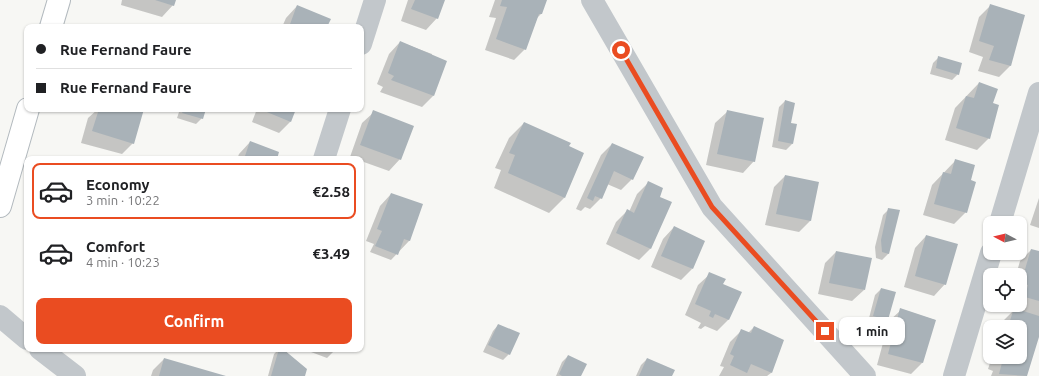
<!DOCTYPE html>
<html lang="en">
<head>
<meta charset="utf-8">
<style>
  :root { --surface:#fff; --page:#f2f2f2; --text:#202124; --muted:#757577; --line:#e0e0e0; --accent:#ea4c21 }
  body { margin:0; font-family:Ubuntu,sans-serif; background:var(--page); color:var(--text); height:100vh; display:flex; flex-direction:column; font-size:15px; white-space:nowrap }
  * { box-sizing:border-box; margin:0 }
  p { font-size:13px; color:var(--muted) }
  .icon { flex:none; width:22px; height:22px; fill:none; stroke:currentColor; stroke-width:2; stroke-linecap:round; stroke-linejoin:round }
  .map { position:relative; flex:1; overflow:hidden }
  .panel { position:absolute; left:24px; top:156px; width:340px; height:196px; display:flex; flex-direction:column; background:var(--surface); border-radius:8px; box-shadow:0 1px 3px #0004 }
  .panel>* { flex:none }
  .hud { position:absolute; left:24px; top:24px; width:340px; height:88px; border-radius:8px; box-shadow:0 1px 3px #0004; display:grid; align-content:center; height:88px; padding:0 12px; background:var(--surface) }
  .needle { width:26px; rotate:277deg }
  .buttons { position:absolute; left:983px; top:216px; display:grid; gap:8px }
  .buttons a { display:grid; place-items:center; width:44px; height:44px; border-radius:8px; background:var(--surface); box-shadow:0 1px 3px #0004; font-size:20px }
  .end { position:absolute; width:18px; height:18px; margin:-9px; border:5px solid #ea4c21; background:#fff; box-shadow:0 0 0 2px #fff }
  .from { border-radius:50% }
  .bubble { position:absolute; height:28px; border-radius:8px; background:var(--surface); box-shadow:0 1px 3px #0004; font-size:13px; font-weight:700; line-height:28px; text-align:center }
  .hud b { display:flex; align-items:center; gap:14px; height:38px; font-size:15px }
  .hud b+b { border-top:1px solid var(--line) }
  .hud i { width:10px; height:10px; background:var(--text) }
  ul { padding:7px 0 0; list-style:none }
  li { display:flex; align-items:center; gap:12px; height:56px; margin:0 8px 6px; padding:0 4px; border:2px solid transparent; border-radius:8px }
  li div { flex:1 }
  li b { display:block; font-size:15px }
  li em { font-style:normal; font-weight:700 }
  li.current { border-color:var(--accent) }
  li>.icon { width:36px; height:36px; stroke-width:1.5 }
  .primary-button { display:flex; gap:8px; margin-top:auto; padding:8px 12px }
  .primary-button a { flex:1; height:46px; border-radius:8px; background:var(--accent); color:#fff; font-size:16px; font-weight:700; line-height:46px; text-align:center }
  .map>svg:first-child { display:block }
  .shadow { fill:#0003 }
  .building { fill:#a9b2b8 }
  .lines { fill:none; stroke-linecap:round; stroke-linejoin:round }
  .secondary-casing { stroke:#b2b9be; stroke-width:24 }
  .street { stroke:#c2c7cb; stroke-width:22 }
  .secondary { stroke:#fff; stroke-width:22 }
  .route { stroke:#ea4c21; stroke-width:5 }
</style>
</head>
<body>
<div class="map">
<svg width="1039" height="376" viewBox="0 0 1039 376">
  <rect width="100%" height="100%" fill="#f7f7f4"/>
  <path class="shadow" d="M122 0H175L173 5 162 17 121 5Z
    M408 0H444L437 18 426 30 401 21Z
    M495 0H545L541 14 537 18 525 49 514 60 485 50 496 18 489 17Z
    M297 6 326 27H282L286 18Z
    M990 6 1024 16 1010 66 999 77 978 71 983 57 969 52 979 17Z
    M400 42 432 54 433 96 422 107 380 92 383 87 377 84 389 54Z
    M939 57 958 74 952 80 930 74 933 63Z
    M979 83 992 104 989 138 977 150 945 140 955 108Z
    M785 101 792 144 786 150 772 147 779 107Z
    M98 109H143L133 143 122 154 81 143 88 118Z
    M180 109H205L202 118 196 124 177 118Z
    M257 109H294L290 122 279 133 252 122Z
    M374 112 400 159 389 171 361 161V159L350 157 362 123Z
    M727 112 754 161 743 173 706 165 715 123Z
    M524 123 583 154 564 198 549 213 494 188 501 170 495 168 509 138Z
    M250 142 276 159H237L239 154Z
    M612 144 632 179 621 190 607 184 601 198 590 209 585 207 581 211 576 209 601 155Z
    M956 160 970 180 966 212 954 224 923 215 932 185Z
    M785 176 818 183 810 221 799 232 765 225 774 187Z
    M648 183 650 249 639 260 606 244 616 222 627 211 629 212 637 194Z
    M391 194 422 205 409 241 391 260 370 252 374 244 366 241 380 206Z
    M1039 198V228L1030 225Z
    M889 209 899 211 888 254 882 260 876 258 875 247 883 215Z
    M674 227 692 269 681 280 651 267 663 239Z
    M926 236 945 284 934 296 904 287 915 248Z
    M1031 250 1039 252V334L1026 376H991L993 371 988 369 992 357H1020V327H1001L1003 321 1015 309V305H1020V275H1016L1020 261Z
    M836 252 864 290 852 301 818 294 825 263Z
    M710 274 722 285 740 293 728 320 717 331 705 326 701 329 698 328 701 323 685 315 698 285Z
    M881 289 887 319 881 325 868 322 875 295Z
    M901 310 935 320 922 363 911 374 877 365 889 321Z
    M498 325 509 354 503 360 483 352 493 331Z
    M754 327 783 341 771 373 767 376H719L724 367 720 366 730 342 741 331 748 333Z
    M279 349H282L304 376H268L274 354Z
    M303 349H336L327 358Z
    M568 356 580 376H556L562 362Z
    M164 359 223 376H151L153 370Z
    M647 359 671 376H636L641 365Z"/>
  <path class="building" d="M155 0H176L174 6Z
    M415 0H445L438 19 411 9Z
    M502 0H547L542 14H539L526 50 496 39 507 7 500 6Z
    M990 4 1025 15 1011 66 989 60 994 46 979 41Z
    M297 5 331 19 327 27H289Z
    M400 41 447 61 434 96 391 80 394 76 388 73Z
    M938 56 962 63 959 75 936 68Z
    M979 82 998 89 993 103 999 105 990 139 956 128 966 96 974 98Z
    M785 100 795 103 791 123 797 124 793 144 778 141Z
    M99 109H144L134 144 92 131Z
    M184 109H206L203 119 182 113Z
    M263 109H296L291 122 262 110Z
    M373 110 414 126 401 160 360 145Z
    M727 110 764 118 755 162 717 154Z
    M524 122 571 143 569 146 584 153 565 198 508 173 515 155 509 153Z
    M250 141 279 152 277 159H244Z
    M612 143 644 157 633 180 614 171 602 199 595 196 593 201 587 198Z
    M955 159 975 165 971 180 976 182 967 213 934 204 943 172 951 174Z
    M785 175 819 182 811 221 776 214Z
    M648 181 663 188 660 197 672 202 651 249 616 233 627 209 634 213Z
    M391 193 423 204 410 241 404 239 398 255 375 246 382 231 377 229Z
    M888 208 900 210 889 254 882 252 881 240Z
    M674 226 705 241 693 269 661 256Z
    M926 235 958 244 946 285 915 276Z
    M1031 249 1039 251V301L1025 297 1028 285 1021 283Z
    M836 251 872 258 865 290 829 283Z
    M709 272 726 279 723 284 742 292 729 320 715 314 713 318 709 316 711 311 695 304Z
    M881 288 896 292 888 320 873 316Z
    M900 308 936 320 923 363 888 354Z
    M1014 308 1039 316V337L1027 376 999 374 1003 359 997 357H1020V327H1008Z
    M498 324 520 333 510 355 488 345Z
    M754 326 784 340 772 373 751 364 747 373 730 365 734 356 730 354 741 329 751 333Z
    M279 349H283L307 369 305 376H271Z
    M568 355 587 364 581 376H562L559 374Z
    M164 358 226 376H159Z
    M647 358 675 370 672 376H639Z"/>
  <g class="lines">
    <defs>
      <path id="secondary" d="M51 27 59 0
        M0 206 28 109"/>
    </defs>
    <use href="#secondary" class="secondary-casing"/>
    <path class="street" d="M592 0 712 207 865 376
      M361 44 375 0
      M324 159 340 109
      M1000 223 1039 93
      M0 316 27 339
      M40 349 75 376
      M954 376 991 253"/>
    <use href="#secondary" class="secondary"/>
  </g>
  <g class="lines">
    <path class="route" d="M621 50 712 207 825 331"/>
  </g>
</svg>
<div class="buttons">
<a><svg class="needle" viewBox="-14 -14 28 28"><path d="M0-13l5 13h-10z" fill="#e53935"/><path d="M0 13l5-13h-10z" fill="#757577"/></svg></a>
<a><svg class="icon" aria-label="locate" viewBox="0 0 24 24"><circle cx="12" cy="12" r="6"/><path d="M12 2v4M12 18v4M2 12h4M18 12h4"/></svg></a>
<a><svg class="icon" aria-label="layers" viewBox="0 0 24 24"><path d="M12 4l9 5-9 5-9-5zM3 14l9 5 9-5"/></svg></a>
</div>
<i class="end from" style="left:621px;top:50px"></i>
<i class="end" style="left:825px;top:331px"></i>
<div class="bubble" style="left:839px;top:317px;width:66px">1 min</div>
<div class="hud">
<b><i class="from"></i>Rue Fernand Faure</b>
<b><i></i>Rue Fernand Faure</b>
</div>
<section class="panel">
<ul>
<li class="current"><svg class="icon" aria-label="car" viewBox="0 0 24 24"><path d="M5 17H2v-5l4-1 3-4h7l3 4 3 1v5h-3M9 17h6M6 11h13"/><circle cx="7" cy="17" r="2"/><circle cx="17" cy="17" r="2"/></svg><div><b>Economy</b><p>3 min · 10:22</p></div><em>€2.58</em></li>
<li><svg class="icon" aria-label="car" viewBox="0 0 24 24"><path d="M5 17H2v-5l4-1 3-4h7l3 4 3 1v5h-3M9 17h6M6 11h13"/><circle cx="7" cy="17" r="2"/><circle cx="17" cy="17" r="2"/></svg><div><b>Comfort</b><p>4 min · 10:23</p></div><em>€3.49</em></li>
</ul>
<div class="primary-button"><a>Confirm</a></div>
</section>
</div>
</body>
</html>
